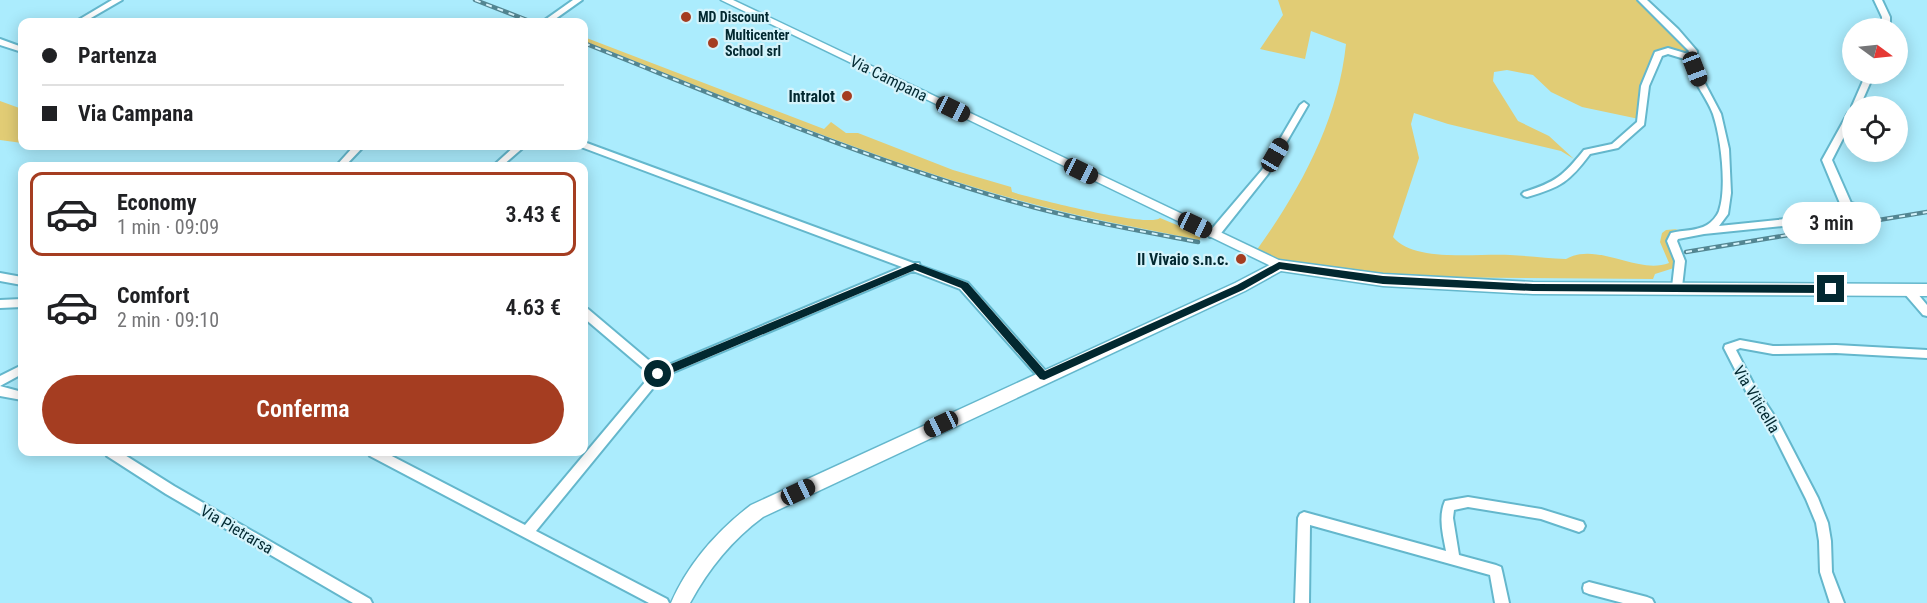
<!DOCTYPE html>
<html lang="it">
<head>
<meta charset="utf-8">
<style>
  :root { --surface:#fff; --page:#f2f2f2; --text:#202124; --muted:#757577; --line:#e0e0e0; --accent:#a53d21 }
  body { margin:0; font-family:"Roboto Condensed",sans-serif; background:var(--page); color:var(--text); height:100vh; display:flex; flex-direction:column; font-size:22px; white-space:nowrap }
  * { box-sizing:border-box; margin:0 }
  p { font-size:20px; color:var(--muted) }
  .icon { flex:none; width:33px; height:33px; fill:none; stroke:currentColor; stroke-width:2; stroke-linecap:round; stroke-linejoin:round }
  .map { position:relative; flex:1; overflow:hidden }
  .sheet { position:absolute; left:18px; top:162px; width:570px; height:294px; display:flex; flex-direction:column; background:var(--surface); border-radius:12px; box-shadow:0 3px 15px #0003 }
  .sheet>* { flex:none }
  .top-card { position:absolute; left:18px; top:18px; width:570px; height:132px; border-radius:12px; box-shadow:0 3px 15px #0003; display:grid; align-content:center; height:132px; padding:0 24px; background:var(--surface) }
  .needle { width:39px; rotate:105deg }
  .controls { position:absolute; left:1842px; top:18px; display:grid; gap:12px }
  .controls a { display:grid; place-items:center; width:66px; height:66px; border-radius:50%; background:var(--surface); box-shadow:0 3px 15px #0003; font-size:30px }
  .end { position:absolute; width:27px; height:27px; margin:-14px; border:8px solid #022830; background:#fff; box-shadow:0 0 0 3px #fff }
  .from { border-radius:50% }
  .bubble { position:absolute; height:42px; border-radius:21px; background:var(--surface); box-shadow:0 3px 15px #0003; font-size:20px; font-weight:600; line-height:42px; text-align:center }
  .car { position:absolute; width:18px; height:36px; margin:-18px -9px; border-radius:8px; box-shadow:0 0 4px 2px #0007; background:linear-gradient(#222 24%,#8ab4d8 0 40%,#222 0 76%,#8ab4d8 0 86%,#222 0) }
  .top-card b { display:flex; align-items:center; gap:21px; height:57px; font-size:22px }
  .top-card b+b { border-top:2px solid var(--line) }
  .top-card i { width:15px; height:15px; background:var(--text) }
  ul { padding:10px 0 0; list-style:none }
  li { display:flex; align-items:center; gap:18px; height:84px; margin:0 12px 9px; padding:0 12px; border:3px solid transparent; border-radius:12px }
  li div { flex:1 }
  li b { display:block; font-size:22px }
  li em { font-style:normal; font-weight:600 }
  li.active { border-color:var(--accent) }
  li>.icon { width:54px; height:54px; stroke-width:1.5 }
  .cta { display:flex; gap:12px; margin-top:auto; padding:12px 24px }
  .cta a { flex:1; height:69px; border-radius:36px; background:var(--accent); color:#fff; font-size:24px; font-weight:600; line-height:69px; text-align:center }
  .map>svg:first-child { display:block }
  .green { fill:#e1cc75 }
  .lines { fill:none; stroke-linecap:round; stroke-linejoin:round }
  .minor-casing { stroke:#64b7cc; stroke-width:4 }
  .tertiary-casing { stroke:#64b7cc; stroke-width:3 }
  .secondary-casing { stroke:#64b7cc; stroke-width:3 }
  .minor { fill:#fff; fill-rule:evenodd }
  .tertiary { fill:#fff; fill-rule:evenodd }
  .secondary { fill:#fff; fill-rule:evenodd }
  .rail-casing { stroke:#538692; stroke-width:4.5 }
  .rail { stroke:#d4f3fb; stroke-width:2; stroke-dasharray:6; stroke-linecap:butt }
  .route { fill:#022830 }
  .poi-dot { fill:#a53d21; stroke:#d4f3fb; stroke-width:2 }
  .labels { text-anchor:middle; stroke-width:4.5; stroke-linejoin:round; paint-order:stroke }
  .far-poi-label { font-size:14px; font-weight:bold; fill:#022830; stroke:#d4f3fb; text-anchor:start }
  .street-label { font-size:16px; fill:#022830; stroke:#d4f3fb }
  .poi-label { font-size:16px; font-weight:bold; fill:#022830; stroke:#d4f3fb; text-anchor:end }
</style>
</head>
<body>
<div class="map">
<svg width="1927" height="603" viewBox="0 0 1927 603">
  <rect width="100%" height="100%" fill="#abecfd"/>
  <path class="green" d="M1278 0H1640L1690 50V55L1677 51 1655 56 1639 119 1582 107 1551 92 1533 75 1507 70 1494 72 1493 81 1518 121 1549 136 1574 159 1561 151 1448 124 1414 113 1411 124 1419 158 1393 237C1414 263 1479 253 1510 255 1529 256 1547 258 1566 259 1597 241 1637 275 1669 263L1660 242 1662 233 1666 230 1678 229 1670 232 1666 243 1677 267 1655 274 1653 279 1412 277 1292 265 1256 251C1300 190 1338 121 1346 44L1311 31 1305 59 1260 49 1283 15Z
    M584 37 824 129 831 122 846 133H858L953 170 1011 187 1012 192C1032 198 1149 228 1160 218L1201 235 1200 240C1139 228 1078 217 1018 200 870 159 727 97 584 41Z
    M0 101 22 109V143L0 140Z"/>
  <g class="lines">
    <defs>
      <path id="minor" d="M112 0H122L84 22H75Z
        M573 0H582L551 22H542Z
        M1638 0H1647L1678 29 1697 51V59L1701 76 1721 114 1729 149 1731 193 1728 214 1719 226 1844 213 1822 160 1848 113 1852 110V121L1832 160 1851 203 1867 208 1869 210 1867 212 1864 213 1853 210 1855 216 1850 219 1704 234 1678 239 1677 241 1685 261 1682 287 1681 290H1673L1672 287 1675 261 1667 241 1671 233C1683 230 1697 231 1707 225 1712 222 1717 216 1719 211 1727 187 1721 138 1713 114 1706 95 1691 81 1688 60L1668 54 1662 56 1649 86 1644 125 1618 148 1590 154C1569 182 1561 187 1527 197L1524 196 1522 194 1524 192C1556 182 1563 176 1584 150L1612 144 1637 122 1641 86 1655 52 1668 48 1688 54 1689 51Z
        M1874 0H1882L1890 17V28H1882V17Z
        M0 39 22 47V52L0 45Z
        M1866 74H1874L1860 106 1852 107V106Z
        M1304 102 1308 105 1268 174 1218 237H1210L1209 234 1210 231 1262 170 1300 105Z
        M584 142 913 263H919L920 266 968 283 1050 376 1048 379 1044 381 1040 379 960 289 913 271 662 377 536 531 667 599 669 603H649L370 456 368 452H384L525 525 651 375 584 318V308L588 309 659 369 902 267 581 147 580 146H584Z
        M354 146H364L345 166H336Z
        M515 146H525L502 166H493Z
        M0 273 22 277V285L0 281Z
        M1908 286 1912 287 1927 305V316L1923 315 1904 293 1903 290Z
        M22 299V307L0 308V300Z
        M1740 340 1773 346 1836 345 1927 350V358L1836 353 1773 354 1740 348 1736 350 1754 385 1779 423 1818 498 1828 523 1831 541 1832 572 1844 603H1830L1820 572 1819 541 1816 523 1806 499 1771 429 1746 391 1724 348 1725 345Z
        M22 365V374L0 386V376Z
        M0 386 22 392V400L0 396Z
        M105 452H120L174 486 370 599 372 603H353L166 494 107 456Z
        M1468 497 1541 509 1583 522 1585 526 1583 530 1579 532 1541 519 1468 507 1454 510 1453 518 1459 555 1496 565 1501 567 1502 571 1509 603H1495L1490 575 1310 525 1309 603H1295L1298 518 1300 514 1304 512 1446 551C1443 535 1438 517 1445 501Z
        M1589 582 1647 597 1652 599 1654 603H1623L1589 594 1584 592 1583 588 1584 584Z"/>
      <path id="tertiary" d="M721 0H733L1283 262 1285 265 1283 268H1275Z"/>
      <path id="secondary" d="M1279 260 1383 274 1533 282 1927 284V296L1533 294 1383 286 1281 271 1245 291 763 517C732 540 709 568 690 603H671C688 564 717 531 751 505L1235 283Z"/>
    </defs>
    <use href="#minor" class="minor-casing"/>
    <use href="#tertiary" class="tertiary-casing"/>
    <use href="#secondary" class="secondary-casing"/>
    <use href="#minor" class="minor"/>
    <use href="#tertiary" class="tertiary"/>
    <use href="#secondary" class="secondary"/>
    <defs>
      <path id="rail" d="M475 0 532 22
        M584 43C725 99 865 159 1011 201 1072 219 1135 230 1198 242
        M1686 252 1927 212"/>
    </defs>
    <use href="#rail" class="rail-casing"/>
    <use href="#rail" class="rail"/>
  </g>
  <path class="route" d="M1279 262 1383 276 1533 284 1831 285 1836 289 1831 293 1533 291 1383 284 1280 269 1243 290 1044 380 1040 379 961 288 915 270 662 377H654L653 374 654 371 915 263 968 283 1045 371 1237 285Z"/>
  <g class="poi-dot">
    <circle cx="686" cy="17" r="6"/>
    <circle cx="713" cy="43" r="6"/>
    <circle cx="847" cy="96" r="6"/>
    <circle cx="1241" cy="259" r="6"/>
  </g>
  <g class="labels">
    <g class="far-poi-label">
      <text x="698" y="22">MD Discount</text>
      <text x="725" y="40">Multicenter<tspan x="725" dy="16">School srl</tspan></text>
    </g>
    <g class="street-label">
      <text transform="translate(889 78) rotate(26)" y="6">Via Campana</text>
      <text transform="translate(1757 399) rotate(59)" y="6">Via Viticella</text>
      <text transform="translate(237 529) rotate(30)" y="6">Via Pietrarsa</text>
    </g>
    <g class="poi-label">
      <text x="835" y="102">Intralot</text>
      <text x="1229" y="265">Il Vivaio s.n.c.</text>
    </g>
  </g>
</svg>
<div class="controls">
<a><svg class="needle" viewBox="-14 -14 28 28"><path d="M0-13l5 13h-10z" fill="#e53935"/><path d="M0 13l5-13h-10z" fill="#757577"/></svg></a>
<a><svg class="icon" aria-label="locate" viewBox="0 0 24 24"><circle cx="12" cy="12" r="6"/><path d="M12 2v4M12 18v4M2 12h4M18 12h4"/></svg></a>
</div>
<i class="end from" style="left:658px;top:374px"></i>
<i class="end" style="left:1831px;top:289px"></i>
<div class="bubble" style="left:1782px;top:202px;width:99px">3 min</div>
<i class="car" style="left:1695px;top:69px;rotate:159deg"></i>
<i class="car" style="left:953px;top:109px;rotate:116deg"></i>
<i class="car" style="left:1275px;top:155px;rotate:30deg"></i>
<i class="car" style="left:1081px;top:171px;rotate:116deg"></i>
<i class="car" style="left:1195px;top:225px;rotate:115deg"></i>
<i class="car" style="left:941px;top:424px;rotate:245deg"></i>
<i class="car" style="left:798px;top:492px;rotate:65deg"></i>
<div class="top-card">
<b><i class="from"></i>Partenza</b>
<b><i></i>Via Campana</b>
</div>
<section class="sheet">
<ul>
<li class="active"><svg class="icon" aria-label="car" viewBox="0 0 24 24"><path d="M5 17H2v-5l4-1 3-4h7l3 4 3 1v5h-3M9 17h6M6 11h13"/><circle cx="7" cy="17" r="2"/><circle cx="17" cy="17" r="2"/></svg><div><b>Economy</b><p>1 min · 09:09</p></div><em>3.43 €</em></li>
<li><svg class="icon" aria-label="car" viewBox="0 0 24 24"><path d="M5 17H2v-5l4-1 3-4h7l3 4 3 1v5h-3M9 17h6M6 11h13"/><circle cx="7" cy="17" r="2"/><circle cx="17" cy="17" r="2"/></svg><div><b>Comfort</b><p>2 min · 09:10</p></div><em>4.63 €</em></li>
</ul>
<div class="cta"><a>Conferma</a></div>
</section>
</div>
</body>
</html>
